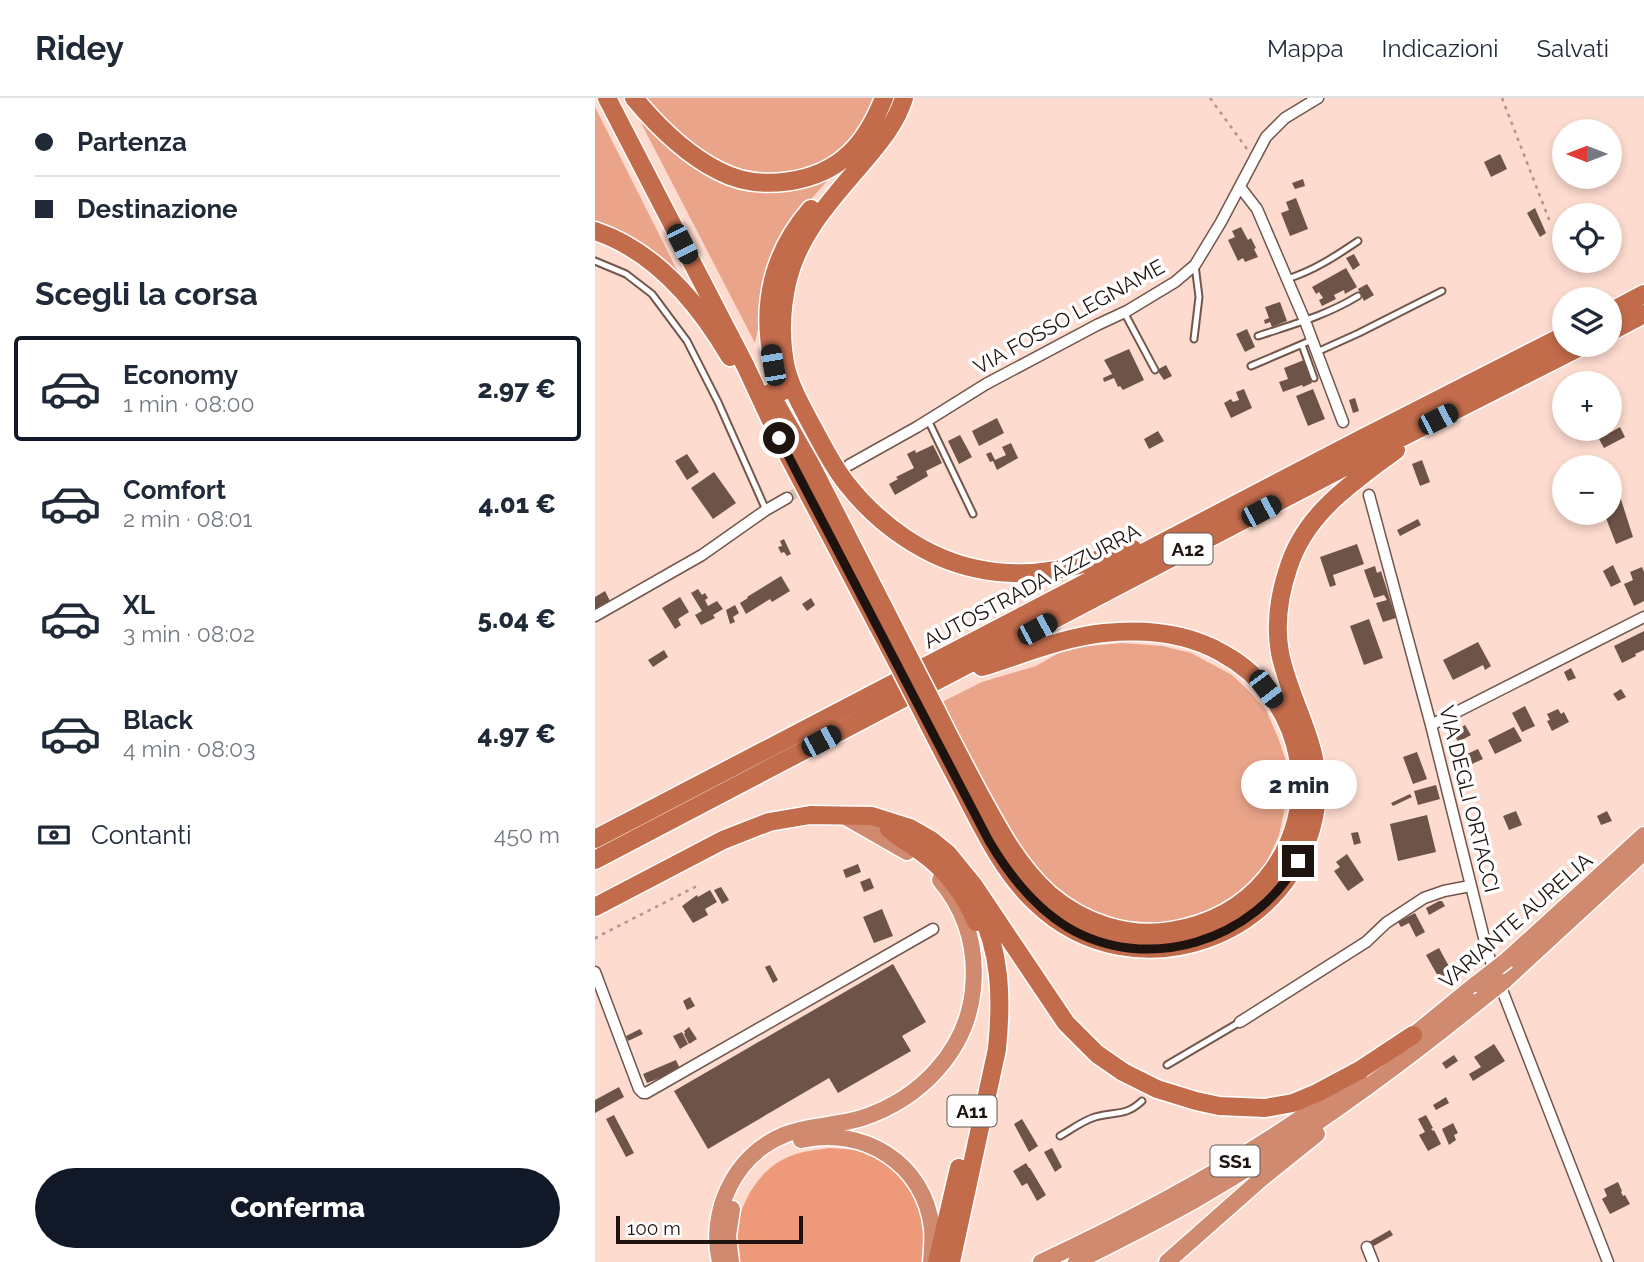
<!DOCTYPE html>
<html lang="it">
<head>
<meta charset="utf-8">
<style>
  :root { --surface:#fff; --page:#f2f2f3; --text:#1f2937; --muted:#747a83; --line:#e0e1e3; --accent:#111827 }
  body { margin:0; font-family:Raleway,sans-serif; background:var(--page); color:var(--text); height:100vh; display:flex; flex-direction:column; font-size:26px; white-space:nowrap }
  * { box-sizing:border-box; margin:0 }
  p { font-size:23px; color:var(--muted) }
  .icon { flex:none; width:38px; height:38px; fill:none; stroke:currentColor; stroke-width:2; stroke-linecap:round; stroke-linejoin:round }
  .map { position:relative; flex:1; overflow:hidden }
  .sheet { display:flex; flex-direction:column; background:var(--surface); width:595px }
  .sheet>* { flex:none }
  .top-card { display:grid; align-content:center; height:154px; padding:0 35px; background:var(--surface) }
  .needle { width:46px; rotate:270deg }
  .controls { position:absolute; left:957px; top:21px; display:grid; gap:14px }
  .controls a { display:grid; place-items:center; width:70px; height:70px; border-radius:50%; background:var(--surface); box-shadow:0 4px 10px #0003; font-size:35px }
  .scale { position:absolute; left:21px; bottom:18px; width:187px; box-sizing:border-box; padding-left:7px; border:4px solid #1f130f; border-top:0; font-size:19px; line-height:24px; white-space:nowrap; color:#1f130f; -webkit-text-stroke:5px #fff; paint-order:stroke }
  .end { position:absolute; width:32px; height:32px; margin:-16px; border:9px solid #1f130f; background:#fff; box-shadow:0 0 0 4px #fff }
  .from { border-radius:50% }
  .bubble { position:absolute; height:49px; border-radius:24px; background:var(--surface); box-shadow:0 4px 10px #0003; font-size:23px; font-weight:800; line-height:49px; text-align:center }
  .car { position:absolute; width:21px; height:42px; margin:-21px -10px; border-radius:9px; box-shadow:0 0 5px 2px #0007; background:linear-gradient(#222 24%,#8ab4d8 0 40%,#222 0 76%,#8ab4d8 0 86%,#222 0) }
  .top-card b { display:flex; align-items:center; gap:24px; height:66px; font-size:26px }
  .top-card b+b { border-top:2px solid var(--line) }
  .top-card i { width:18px; height:18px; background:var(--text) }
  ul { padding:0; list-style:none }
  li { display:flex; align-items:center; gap:21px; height:105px; margin:0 14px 10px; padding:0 21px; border:4px solid transparent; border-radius:7px }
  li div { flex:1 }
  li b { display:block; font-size:26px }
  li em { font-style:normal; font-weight:800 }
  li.on { border-color:var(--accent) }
  li>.icon { width:63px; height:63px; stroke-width:1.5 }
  h2 { padding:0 35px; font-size:32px; line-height:84px }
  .pay { display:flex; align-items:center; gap:18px; height:77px; padding:0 35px; font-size:26px }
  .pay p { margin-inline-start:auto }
  .button { display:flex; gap:14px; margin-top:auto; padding:14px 35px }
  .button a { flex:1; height:80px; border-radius:42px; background:var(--accent); color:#fff; font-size:28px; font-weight:800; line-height:80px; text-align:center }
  header { display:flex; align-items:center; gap:42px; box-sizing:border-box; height:98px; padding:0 35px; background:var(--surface); border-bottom:2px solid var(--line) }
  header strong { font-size:33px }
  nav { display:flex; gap:38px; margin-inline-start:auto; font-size:24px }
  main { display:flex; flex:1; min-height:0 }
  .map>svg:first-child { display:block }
  .green { fill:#e9a48a }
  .forest { fill:#ed997a }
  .building { fill:#6e5348 }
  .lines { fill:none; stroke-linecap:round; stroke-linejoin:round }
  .minor-tunnel { stroke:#dcbdb2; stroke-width:10; stroke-dasharray:10 5; stroke-linecap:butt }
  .service-casing { stroke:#72564c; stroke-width:9 }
  .minor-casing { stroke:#72564c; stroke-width:13 }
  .trunk-casing { stroke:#fff; stroke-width:19 }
  .motorway-casing { stroke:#fff; stroke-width:21 }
  .path { stroke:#b0968c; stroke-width:2.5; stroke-dasharray:3.5 5; stroke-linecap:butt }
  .service { stroke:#fff; stroke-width:5 }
  .minor { stroke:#fff; stroke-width:10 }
  .trunk { stroke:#cf8a6f; stroke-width:16 }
  .motorway { stroke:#c36c4b; stroke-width:18 }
  .trunk-bridge-casing { stroke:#fff; stroke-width:19; stroke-linecap:butt }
  .motorway-bridge-casing { stroke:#fff; stroke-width:21; stroke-linecap:butt }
  .trunk-bridge { stroke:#cf8a6f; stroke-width:16 }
  .motorway-bridge { stroke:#c36c4b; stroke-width:18 }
  .route { stroke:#1f130f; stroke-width:9 }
  .labels { text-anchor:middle; stroke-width:7; stroke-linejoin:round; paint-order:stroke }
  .shield { fill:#fff; stroke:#625a57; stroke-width:2 }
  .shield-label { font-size:19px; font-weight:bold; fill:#1f130f }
  .street-label { font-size:21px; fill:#1f130f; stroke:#fff }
</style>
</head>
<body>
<header>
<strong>Ridey</strong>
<nav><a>Mappa</a><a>Indicazioni</a><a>Salvati</a></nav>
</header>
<main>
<section class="sheet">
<div class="top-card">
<b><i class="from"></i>Partenza</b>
<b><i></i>Destinazione</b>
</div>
<h2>Scegli la corsa</h2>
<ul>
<li class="on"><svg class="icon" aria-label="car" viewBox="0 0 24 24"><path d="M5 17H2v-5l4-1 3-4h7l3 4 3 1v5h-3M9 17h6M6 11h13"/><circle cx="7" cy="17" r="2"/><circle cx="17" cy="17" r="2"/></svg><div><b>Economy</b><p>1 min · 08:00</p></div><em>2.97 €</em></li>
<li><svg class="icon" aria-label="car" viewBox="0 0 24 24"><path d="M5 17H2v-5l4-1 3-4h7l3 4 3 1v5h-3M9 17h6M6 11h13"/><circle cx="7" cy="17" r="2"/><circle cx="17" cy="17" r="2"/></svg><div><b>Comfort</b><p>2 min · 08:01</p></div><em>4.01 €</em></li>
<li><svg class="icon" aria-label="car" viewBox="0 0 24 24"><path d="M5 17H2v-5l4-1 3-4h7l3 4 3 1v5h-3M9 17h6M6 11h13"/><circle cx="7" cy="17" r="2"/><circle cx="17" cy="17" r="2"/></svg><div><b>XL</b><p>3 min · 08:02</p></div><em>5.04 €</em></li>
<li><svg class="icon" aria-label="car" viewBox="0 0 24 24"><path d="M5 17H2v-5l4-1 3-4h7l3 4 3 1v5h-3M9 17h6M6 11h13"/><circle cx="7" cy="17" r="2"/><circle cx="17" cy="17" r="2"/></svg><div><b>Black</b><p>4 min · 08:03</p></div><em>4.97 €</em></li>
</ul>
<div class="pay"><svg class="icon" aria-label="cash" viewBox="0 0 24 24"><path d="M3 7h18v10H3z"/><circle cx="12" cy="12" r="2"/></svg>Contanti<p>450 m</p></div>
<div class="button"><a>Conferma</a></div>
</section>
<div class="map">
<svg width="1049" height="1164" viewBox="0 0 1049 1164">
  <rect width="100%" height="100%" fill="#fddbcf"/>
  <path class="green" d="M47 0H279L274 13 263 33 251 46 236 60 201 77 151 78 109 59Z
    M0 9 91 190 0 129Z
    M43 14 123 79 238 76C207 113 180 135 169 185 166 196 166 207 165 218 164 227 162 236 160 245L42 17Z
    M527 545 567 548 596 555 637 577 655 594 671 612 684 642 691 663 693 695 684 737 669 770 645 797 624 814 582 826 536 827 506 819 484 808 461 792 439 769 417 739 345 605 387 584 441 568 464 555 485 549Z"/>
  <path class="forest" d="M234 1050 263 1052 288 1062 300 1070 322 1097 335 1144 327 1164H141C141 1157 139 1149 140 1142 142 1109 164 1069 196 1058 208 1053 221 1052 234 1050Z"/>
  <path class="building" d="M905 56 912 71 896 79 889 64Z
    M708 81 710 88 700 91 697 85Z
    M701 100 713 131 695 138 686 115 694 112 691 104Z
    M940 110 951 135 945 139 932 115Z
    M646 129 653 142 656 140 661 150 659 151 663 159 650 164 648 160 643 163 633 142 640 139 637 133Z
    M759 156 765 167 758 172 751 160Z
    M751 170 762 189 750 196 749 192 739 197 741 201 727 208 724 202 728 200 724 194 721 196 717 189Z
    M772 186 779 197 769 203 763 191Z
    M685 204 692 223 677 229 675 224 670 226 669 222 674 220 670 209Z
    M652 231 660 249 650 254 641 236Z
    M534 251 549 282 528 292 525 288 523 289 519 280 509 284 508 280 517 276 509 262Z
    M709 262 717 285 708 289 707 287 688 294 684 284 693 281 689 270Z
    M571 267 577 278 569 282 562 272Z
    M649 291 657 310 636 320 629 305 636 301 638 304 644 302 641 294Z
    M718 291 730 321 713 328 701 298Z
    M760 300 764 313 758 315 754 302Z
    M402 320 409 335 384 348 377 333Z
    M1025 329 1030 339 1009 350 1004 341Z
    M563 333 569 343 554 351 549 341Z
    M365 337 377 359 364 366 353 343Z
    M416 345 423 360 402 372 398 363 395 364 391 356 396 354 400 362 411 357 407 349Z
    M338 347 347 365 331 373 333 378 300 397 294 386 303 381 301 379 319 370 312 356 320 352 321 355Z
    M92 356 104 374 92 382 80 363Z
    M827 362 835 384 825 388 817 366Z
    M119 374 141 405 118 421 96 390Z
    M1022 389 1038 439 1021 446 1009 415H1015V391Z
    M823 421 826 427 805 438 802 432Z
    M189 441 196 456 192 458 189 454 186 455 183 449 187 448 185 443Z
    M762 446 769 466 738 477 741 487 735 489 725 459Z
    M1018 467 1026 484 1016 489 1008 473Z
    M780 468 782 475 786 473 801 520 788 524 781 505 792 502 789 497 779 500 769 472Z
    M1047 469 1049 474V503L1039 508 1029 486 1038 482 1035 474Z
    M186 478 195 493 177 504 175 501 151 516 145 505 153 500 152 499Z
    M103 491 107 497 110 495 113 500 110 502 113 508 122 503 128 511 118 517 120 520 106 527 100 517 107 513 96 495Z
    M10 493 15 503 0 511V499Z
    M85 499 94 514 83 521 86 527 80 531 67 510Z
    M216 500 220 507 212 513 207 506Z
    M140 507 144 515 138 519 140 524 135 526 131 512Z
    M774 521 788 560 769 567 755 528Z
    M1049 533V552L1040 556 1041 558 1027 565 1019 548Z
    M883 544 896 568 890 572 888 567 858 582 848 562Z
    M69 552 73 559 58 569 53 562Z
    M976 570 981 580 973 583 969 574Z
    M1026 591 1031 599 1023 603 1018 596Z
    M930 608 940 628 927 634 917 615Z
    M963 611 966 616 969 614 974 624 957 633 952 623 955 622 952 616Z
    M870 627 876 637 863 644 858 634Z
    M919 629 927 643 900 656 893 642Z
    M883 651 888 661 877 666 872 656Z
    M822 654 832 681 818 686 808 659Z
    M841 687 845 701 823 707 819 693Z
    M815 696 817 699 798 708 796 705Z
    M921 713 927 727 914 732 908 718Z
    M1012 713 1017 723 1006 727 1002 718Z
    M832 717 841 754 803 763 795 726Z
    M763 734 766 745 759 747 756 735Z
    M752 756 769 782 753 793 739 773 745 769 741 764Z
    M263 766 266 774 251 780 248 772Z
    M275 780 279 790 269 794 265 784Z
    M126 789 134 802 127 806 119 792Z
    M115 792 122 804 110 811 113 817 98 825 87 808 102 797 103 799Z
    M844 803H847L850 808 834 817 831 810Z
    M287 811 298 838 279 845 268 819Z
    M820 815 830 834 821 839 814 825 806 829 803 824Z
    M844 850 857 874 844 880 831 857Z
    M298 866 331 924 307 938 316 953 243 995 234 980 113 1051 79 993Z
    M175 867 183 882 178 885 170 869Z
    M95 899 100 908 92 912 88 903Z
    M94 929 102 941 94 946 89 936 90 935 89 933Z
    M45 931 48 936 33 943 31 938Z
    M87 934 93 946 85 951 78 938Z
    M899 946 910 963 878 983 874 976 886 969 879 959Z
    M859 957 863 963 851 971 847 965Z
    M81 962 85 971 70 980V978L52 985 48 976Z
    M24 989 29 999 0 1015V1002Z
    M851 999 854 1005 841 1012 838 1007Z
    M19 1017 39 1055 31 1059 11 1021Z
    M831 1017 838 1030 836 1031 838 1033 839 1032 846 1046 833 1053 824 1037 830 1034 823 1021Z
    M427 1021 443 1048 434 1054 419 1026Z
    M858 1025 863 1035 859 1037 861 1042 854 1047 847 1031Z
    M457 1050 467 1069 460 1074 449 1054Z
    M431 1065 434 1070H435L451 1097 442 1103 432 1085 427 1088 418 1073Z
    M1023 1084 1027 1093 1026 1094 1028 1098 1030 1097 1035 1106 1015 1116 1007 1101 1012 1098 1009 1091Z
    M795 1132 798 1137 777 1149 774 1144Z"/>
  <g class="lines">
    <path class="minor-tunnel" d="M192 400 244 372"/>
    <defs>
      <path id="service" d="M0 163 31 176 57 196 92 243 123 304 171 412
        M692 181C718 173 741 158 763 143
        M529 214 560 272
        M663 238C699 226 730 218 763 198
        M599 241 604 199 600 167
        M707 247 719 280
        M722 254 764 235 847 193
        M656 268 717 242
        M333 322 378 416
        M572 967 645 924
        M465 1038C476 1032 487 1023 500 1019 520 1013 530 1019 547 1003"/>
      <path id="minor" d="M645 89 662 111 710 223 748 324
        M254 367 322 329 391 286 502 227 532 213 580 184 600 167 626 124 671 39 690 20 723 0
        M774 397 836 627 893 856 1013 1164
        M0 518 107 457 171 412 192 400
        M836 627 1049 519
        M0 874 44 991 48 995H51L338 831
        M645 924 771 844 791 825 829 800 849 793 875 788
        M772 1149 778 1164"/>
      <path id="trunk" d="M249 718 312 754
        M912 862 1049 737
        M908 884 1049 754
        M810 944 881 886
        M206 1042C268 1028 330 1065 337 1131 338 1142 337 1153 336 1164
        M125 1164C113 1113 140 1057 189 1037 213 1027 241 1028 267 1020 325 1001 372 953 378 891 382 850 371 813 345 782
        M136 1164 133 1138 137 1111
        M446 1164C558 1112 665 1053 764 979
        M481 1164C521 1144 561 1124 600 1102 700 1044 794 976 884 903
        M572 1164 666 1081 722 1036"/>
      <path id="motorway" d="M12 0 150 267 184 340 304 568
        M39 0C63 29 90 56 124 73 164 94 223 86 255 55 271 40 281 20 289 0
        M309 0C301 25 286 43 270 62 239 99 205 133 193 181 186 210 185 241 191 270 196 290 207 309 217 328 228 348 238 369 252 386 284 427 332 461 383 471 440 483 485 468 538 451
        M0 133C60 153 104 206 135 259
        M1015 214 1049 196
        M1015 234 1049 216
        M186 294C164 228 169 165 216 111
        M175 295 217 369 316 563
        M341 612C355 641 370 669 385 697 404 732 423 768 454 796 488 825 532 840 576 833 613 827 647 810 671 781 732 709 709 599 627 555 592 535 549 531 509 535 469 539 426 557 387 569
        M330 619C344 647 359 675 374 704 392 739 411 777 441 805 538 898 702 841 721 708 729 650 696 609 685 555 680 527 684 498 693 471 710 415 757 385 801 352
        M294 731C304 740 316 746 326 754 350 771 370 796 381 824
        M0 741 764 342 970 237
        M0 762 780 353 989 247
        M0 809 128 742 174 724 215 717 277 718 315 730 336 742 353 756 379 788 471 925 502 956 528 974 562 991 601 1003 624 1008 670 1010 698 1005 722 995 765 972 818 937
        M342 1164 364 1070
        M356 1164 402 951C407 900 406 854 383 808"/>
    </defs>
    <use href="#service" class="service-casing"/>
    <use href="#minor" class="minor-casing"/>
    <use href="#trunk" class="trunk-casing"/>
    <use href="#motorway" class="motorway-casing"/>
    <path class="path" d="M615 0 652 51
      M907 0 955 124
      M0 841 2 839 102 788"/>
    <use href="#service" class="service"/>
    <use href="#minor" class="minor"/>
    <use href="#trunk" class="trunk"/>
    <use href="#motorway" class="motorway"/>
    <defs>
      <path id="trunk-bridge" d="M881 886 912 862
        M884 903 908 884"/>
      <path id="motorway-bridge" d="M316 563 341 612
        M304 568 330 619"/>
    </defs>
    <use href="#trunk-bridge" class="trunk-bridge-casing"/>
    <use href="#motorway-bridge" class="motorway-bridge-casing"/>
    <use href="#trunk-bridge" class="trunk-bridge"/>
    <use href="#motorway-bridge" class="motorway-bridge"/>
  </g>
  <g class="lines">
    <path class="route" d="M184 340 394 743C414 777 438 808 472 829 552 877 660 843 703 763"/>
  </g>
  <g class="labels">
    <g class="shield">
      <rect x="568.5" y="435.5" width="49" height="31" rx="5"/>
      <rect x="352.5" y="997.5" width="49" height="31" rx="5"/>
      <rect x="615.5" y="1047.5" width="49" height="31" rx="5"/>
    </g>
    <g class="shield-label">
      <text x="593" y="458">A12</text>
      <text x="377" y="1020">A11</text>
      <text x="640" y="1070">SS1</text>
    </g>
    <g class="street-label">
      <text transform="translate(474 219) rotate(-29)" y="7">VIA FOSSO LEGNAME</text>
      <text transform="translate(437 488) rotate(-28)" y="7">AUTOSTRADA AZZURRA</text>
      <text transform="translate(874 701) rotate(76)" y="7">VIA DEGLI ORTACCI</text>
      <text transform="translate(921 823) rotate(-41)" y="7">VARIANTE AURELIA</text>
    </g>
  </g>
</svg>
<div class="controls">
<a><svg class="needle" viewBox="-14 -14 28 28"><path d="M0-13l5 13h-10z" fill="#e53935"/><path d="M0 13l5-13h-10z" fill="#747a83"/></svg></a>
<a><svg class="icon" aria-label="locate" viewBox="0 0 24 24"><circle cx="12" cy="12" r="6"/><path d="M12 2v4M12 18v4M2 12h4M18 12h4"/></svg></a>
<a><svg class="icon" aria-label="layers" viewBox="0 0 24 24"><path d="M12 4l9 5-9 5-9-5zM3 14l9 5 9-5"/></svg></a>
<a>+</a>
<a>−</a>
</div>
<div class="scale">100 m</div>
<i class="end from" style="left:184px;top:340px"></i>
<i class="end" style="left:703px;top:763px"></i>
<div class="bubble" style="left:646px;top:662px;width:116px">2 min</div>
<i class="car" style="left:87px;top:146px;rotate:153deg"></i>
<i class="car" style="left:178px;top:267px;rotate:350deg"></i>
<i class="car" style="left:843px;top:321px;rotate:63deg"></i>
<i class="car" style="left:666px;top:413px;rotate:62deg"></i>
<i class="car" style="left:442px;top:531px;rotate:62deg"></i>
<i class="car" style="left:671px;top:591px;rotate:143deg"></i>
<i class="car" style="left:226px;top:643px;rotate:62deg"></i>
</div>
</main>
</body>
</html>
